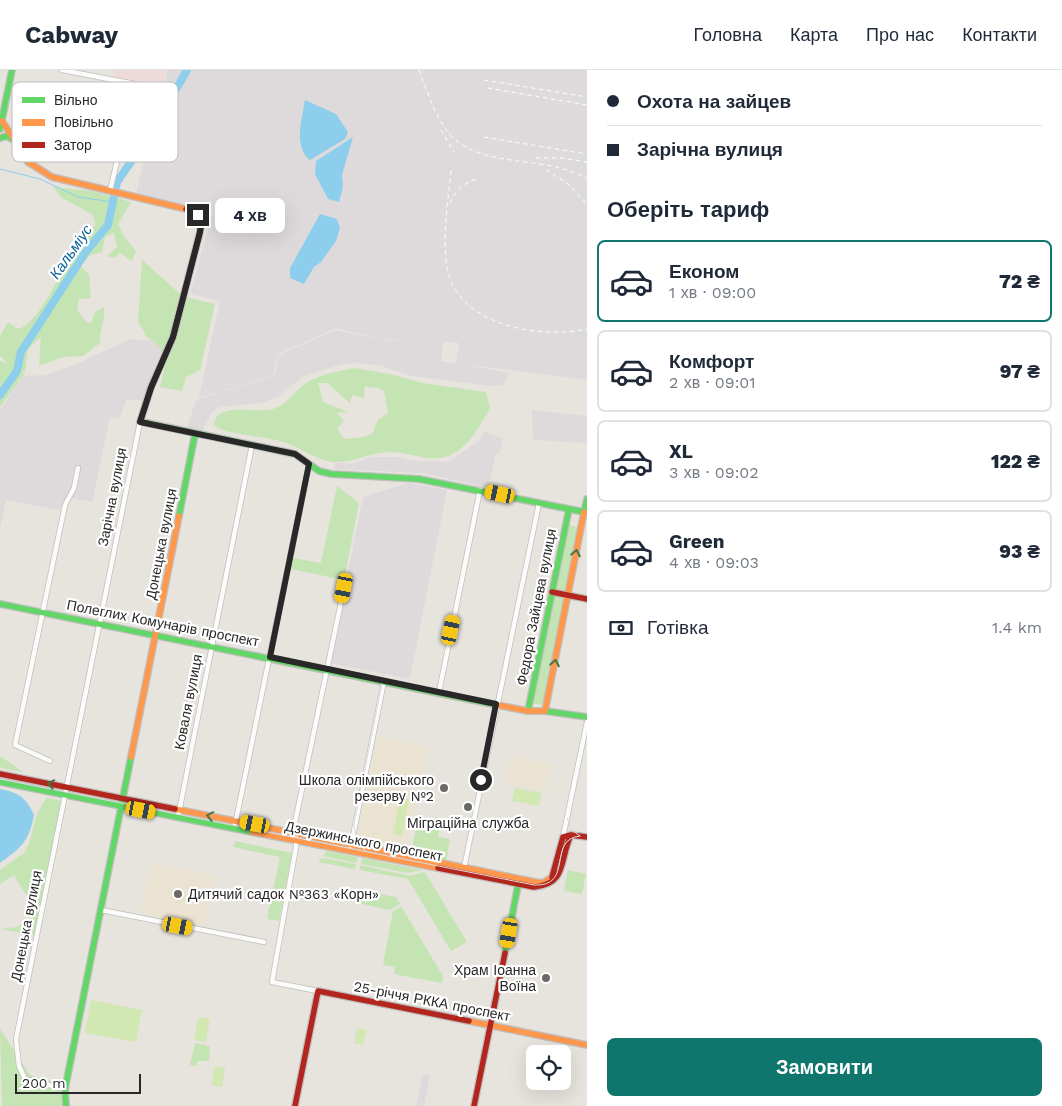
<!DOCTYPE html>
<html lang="uk">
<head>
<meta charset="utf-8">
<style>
  :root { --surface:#fff; --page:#f6f6f7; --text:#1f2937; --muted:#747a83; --line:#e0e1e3; --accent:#0f766e }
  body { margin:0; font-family:"Work Sans",sans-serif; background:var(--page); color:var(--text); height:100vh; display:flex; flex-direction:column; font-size:19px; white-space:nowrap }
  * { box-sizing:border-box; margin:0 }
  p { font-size:16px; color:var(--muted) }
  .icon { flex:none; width:28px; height:28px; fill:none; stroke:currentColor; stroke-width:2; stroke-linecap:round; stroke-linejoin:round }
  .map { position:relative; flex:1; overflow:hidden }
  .details { display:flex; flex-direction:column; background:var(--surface); width:475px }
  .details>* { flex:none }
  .hud { display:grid; align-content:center; height:110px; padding:0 20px; background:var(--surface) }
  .controls { position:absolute; left:526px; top:975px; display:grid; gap:10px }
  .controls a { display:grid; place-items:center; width:45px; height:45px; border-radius:8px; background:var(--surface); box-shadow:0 5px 20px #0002; font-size:25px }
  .scale { position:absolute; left:15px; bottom:12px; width:126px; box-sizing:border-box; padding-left:5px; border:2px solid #282828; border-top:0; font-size:14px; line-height:18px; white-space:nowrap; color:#282828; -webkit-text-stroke:4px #fff; paint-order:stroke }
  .end { position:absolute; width:22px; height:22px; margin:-11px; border:6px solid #282828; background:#fff; box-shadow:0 0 0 2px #fff }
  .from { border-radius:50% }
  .bubble { position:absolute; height:35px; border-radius:8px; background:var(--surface); box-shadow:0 5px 20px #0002; font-size:16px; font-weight:800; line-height:35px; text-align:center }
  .car { position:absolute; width:15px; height:30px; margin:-15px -8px; border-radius:6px; box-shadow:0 0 4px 1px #0007; background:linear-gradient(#f5c518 24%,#345 0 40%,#f5c518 0 76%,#345 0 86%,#f5c518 0) }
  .hud b { display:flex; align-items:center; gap:18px; height:48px; font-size:19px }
  .hud b+b { border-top:1px solid var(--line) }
  .hud i { width:12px; height:12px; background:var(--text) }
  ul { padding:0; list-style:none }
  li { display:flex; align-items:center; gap:15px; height:82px; margin:0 10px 8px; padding:0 10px; border:2px solid var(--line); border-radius:8px }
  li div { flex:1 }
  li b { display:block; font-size:19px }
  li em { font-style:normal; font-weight:800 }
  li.active { border-color:var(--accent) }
  li>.icon { width:45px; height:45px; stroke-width:1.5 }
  h2 { padding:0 20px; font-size:22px; line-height:60px }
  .pay { display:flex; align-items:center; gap:12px; height:55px; padding:0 20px; font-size:19px }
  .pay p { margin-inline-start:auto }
  .action { display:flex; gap:10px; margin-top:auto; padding:10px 20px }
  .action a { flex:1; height:58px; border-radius:8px; background:var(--accent); color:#fff; font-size:20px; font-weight:800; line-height:58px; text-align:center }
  header { display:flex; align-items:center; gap:30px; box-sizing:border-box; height:70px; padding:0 25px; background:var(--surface); border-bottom:1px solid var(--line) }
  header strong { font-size:24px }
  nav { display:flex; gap:28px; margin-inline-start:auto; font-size:18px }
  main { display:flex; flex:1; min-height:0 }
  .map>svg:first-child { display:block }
  .industrial { fill:#dedadc; fill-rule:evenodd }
  .education { fill:#ebe3d1 }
  .medical { fill:#eedbd9 }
  .green { fill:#c5e4b4; fill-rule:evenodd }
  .pitch { fill:#d1e8b2 }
  .water { fill:#8dceec }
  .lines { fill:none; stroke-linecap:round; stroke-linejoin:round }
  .stream { stroke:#8dceec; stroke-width:1 }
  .river { stroke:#8dceec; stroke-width:8 }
  .street-casing { stroke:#c0bfbf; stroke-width:6 }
  .fast-casing { stroke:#c0bfbf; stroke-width:8 }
  .slow-casing { stroke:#c0bfbf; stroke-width:8 }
  .jam-casing { stroke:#c0bfbf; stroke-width:8 }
  .street { stroke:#fbfbfa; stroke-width:4.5 }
  .fast { stroke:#63d668; stroke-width:5.5 }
  .slow { stroke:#ff974d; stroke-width:5.5 }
  .jam { stroke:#b3261e; stroke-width:5.5 }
  .tram { stroke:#dcdcde; stroke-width:1 }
  .rail-casing { stroke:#dcdcde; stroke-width:3 }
  .rail { stroke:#fff; stroke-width:1; stroke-dasharray:4; stroke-linecap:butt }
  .oneway { stroke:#437645 }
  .route { stroke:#282828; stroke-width:6 }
  .poi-dot { fill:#6b6967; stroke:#fff; stroke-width:2 }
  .labels { text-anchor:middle; stroke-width:4.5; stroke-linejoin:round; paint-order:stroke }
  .street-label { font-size:14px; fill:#282828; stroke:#fff }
  .poi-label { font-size:14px; fill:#282828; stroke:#fff; text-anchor:end }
  .water-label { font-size:15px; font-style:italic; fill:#09619b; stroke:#fff }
  .key { fill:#fff; stroke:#bebebe; stroke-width:1 }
  .key-label { font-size:14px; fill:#282828 }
</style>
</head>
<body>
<header>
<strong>Cabway</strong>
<nav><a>Головна</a><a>Карта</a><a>Про нас</a><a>Контакти</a></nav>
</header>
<main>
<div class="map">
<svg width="587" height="1036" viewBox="0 0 587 1036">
  <rect width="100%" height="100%" fill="#e7e3dd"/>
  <path class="industrial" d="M168 0H587V310L464 294 510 303 504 315 490 316 412 306 382 296 360 293 343 294 302 307 279 326 262 333 220 337 212 341 202 362 187 358 196 330 275 305 279 285 336 260 388 271H419L384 270 336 258 278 284 273 305 199 328 220 231 190 224 213 141 136 123ZM443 272 459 273 456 294 441 291Z
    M130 269 166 272 142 331 126 329 120 349 110 347 92 432 70 428 59 440 6 430 0 459V341L15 317 24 306 45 305 72 296Z
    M532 340 587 346V373L533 370Z
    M484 362 503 368 500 382 495 386 488 418 423 403 334 399 335 393 352 394 372 387H398L414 391 448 392 479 371Z
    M408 413 447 420 410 609 330 593 363 427Z
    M423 1004 430 1005 424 1036H416Z"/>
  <path class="education" d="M378 666 428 677 420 714 370 704Z
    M510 686 551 694 545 722 505 714Z
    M369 712 418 723 406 782 356 771Z
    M151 793 215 806 205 856 141 843Z"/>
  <path class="medical" d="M114 0H167L153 50 106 40Z"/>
  <path class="green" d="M53 117 92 121 131 132 118 154 124 166 136 181 132 191 120 183 114 188 107 186 117 177 114 163 105 167 102 182 89 186 81 196 89 205 91 228 79 229 77 240 86 252 92 253 94 243 104 237C106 250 99 260 100 273L83 286 63 287 39 296 41 267 28 279 25 302H15L25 303 0 337V291L8 294 0 286V266L8 252 18 259C47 252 69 168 96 155L92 144 62 128Z
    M142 190 177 221 189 228 215 234 200 300 186 307 182 321 160 317 164 301 161 278 147 267 138 252Z
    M354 298 390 304 422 313 486 322 490 338C480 356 467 381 445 387 426 392 407 381 388 382 368 383 353 393 333 392 315 390 298 376 280 371 264 366 225 365 214 355 216 331 257 344 273 339 287 334 290 327 300 318 313 305 337 302 354 298ZM318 313H327L350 333 352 325 364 328 365 316 372 318 377 317 384 321 388 343 378 350 372 364 364 367 344 369 337 358 344 351 337 343 348 342 323 332Z
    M337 416 359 433 344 510 291 499 293 488 321 493Z
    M568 455 579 457 566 521 555 519Z
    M553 525 565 527 543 635 531 633Z
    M0 686 23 702 0 698Z
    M46 728 62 731 35 865 0 859 17 857 37 843 14 805 0 814V800L24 783 29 774 37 744Z
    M417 752 440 756 438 767 450 769 446 793 411 786Z
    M235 771 292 783 279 851 267 849 280 787 233 777Z
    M327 781 358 787 356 793 323 786Z
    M322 788 356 794 355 799 318 792Z
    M362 788 422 800 408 803 361 794Z
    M360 795 410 806 425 802 467 872 451 881 408 809 360 800Z
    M568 800 586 804 582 824 564 821Z
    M359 820 396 827 400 834 390 840 362 834Z
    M401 836 443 906 442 913 394 904 395 897 383 895 393 841Z
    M0 959 30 1005 62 1014V1036H2Z
    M195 973 210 976 209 991H198L196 996 190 995Z"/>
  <path class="pitch" d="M515 718 541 723 539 736 512 731Z
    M400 727 409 729 402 766 393 764Z
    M91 930 142 940 136 972 85 963Z
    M198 947 210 949 206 972 194 970Z
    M357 958 367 960 363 975 354 973Z
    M215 996 225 998 222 1017 211 1015Z"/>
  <path class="water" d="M305 30 336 44 348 62 345 69 310 90C293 77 302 49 305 30Z
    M353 67 342 105 343 117 339 132 328 129 315 104 316 91Z
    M320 144 337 149 340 158 336 171 321 192 314 197 304 214 290 208V198Z
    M0 719C19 723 26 727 34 745 29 771 22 777 0 793Z"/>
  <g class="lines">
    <path class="stream" d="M0 99 40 109 78 127 113 132"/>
    <path class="river" d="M0 325 17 301 21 282 85 183 108 155 117 112 153 60 187 0"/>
    <defs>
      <path id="street" d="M62 0 135 14 110 121
        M439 622 480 420
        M50 691 15 675 65 435 74 418 78 398
        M178 747 252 375
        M235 755 309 394
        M563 767 587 652
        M350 781 384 611
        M464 798 539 433
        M101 840 264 872
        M318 921 272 912 296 777V765L293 762 344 518
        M65 1019 25 1009 19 996 16 969 140 352"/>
      <path id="fast" d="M0 59 12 0
        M0 68 7 66 12 69
        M147 353 295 384 319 401 331 404 419 409 569 439
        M179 446 195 364
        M0 534 497 635
        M528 641 569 439 584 442 587 429
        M545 641 587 647
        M0 712 252 762
        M505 883 518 815
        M66 1036 65 1019 131 687"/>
      <path id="slow" d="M2 51 28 92 52 107 186 139
        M497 635 528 641H545L584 442
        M131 687 179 446
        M175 739 535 812 543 813 552 807
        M252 762 438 798
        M469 951 587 975"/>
      <path id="jam" d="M147 353 140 352 151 317 173 267 200 162C201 150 199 142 186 139
        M552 522 587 529
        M0 704 175 739
        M438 798 534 817C568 814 559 789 571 765
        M552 807 563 767 571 765 587 767
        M295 1036 318 921 469 951
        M474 1036 505 883"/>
    </defs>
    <use href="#street" class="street-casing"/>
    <use href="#fast" class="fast-casing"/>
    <use href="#slow" class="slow-casing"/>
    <use href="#jam" class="jam-casing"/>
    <use href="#street" class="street"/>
    <use href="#fast" class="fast"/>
    <use href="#slow" class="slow"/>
    <use href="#jam" class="jam"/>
    <path class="tram" d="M0 709 534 815C575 817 546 769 580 766
      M567 748 572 760 580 766
      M366 781 357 773 354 754 384 604"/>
    <defs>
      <path id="rail" d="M419 0C427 20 434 45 448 62 470 91 518 89 551 96 563 98 575 103 587 108
        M484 10 587 27
        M488 18 587 35
        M441 60 454 82
        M484 67 587 84
        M536 88H562L587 92
        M546 100 567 113 587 134
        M451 101C448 132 442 165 447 197 457 256 538 269 587 259
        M450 133C456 120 463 113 477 109"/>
    </defs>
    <use href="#rail" class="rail-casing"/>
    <use href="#rail" class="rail"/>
  </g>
  <defs><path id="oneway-chevron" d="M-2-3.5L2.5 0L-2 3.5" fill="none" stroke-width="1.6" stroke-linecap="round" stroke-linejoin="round" transform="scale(1.25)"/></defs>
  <g class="oneway">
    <use href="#oneway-chevron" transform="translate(576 483) rotate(-79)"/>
    <use href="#oneway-chevron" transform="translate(555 593) rotate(-79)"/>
    <use href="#oneway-chevron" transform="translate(51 714) rotate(-169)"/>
    <use href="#oneway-chevron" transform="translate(210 746) rotate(-169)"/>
  </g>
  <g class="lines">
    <path class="route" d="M198 145 201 157 199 166 173 267 151 318 140 352 295 384 309 394 270 587 496 634 481 710"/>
  </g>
  <g class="poi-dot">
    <circle cx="444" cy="718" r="5"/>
    <circle cx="468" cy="737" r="5"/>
    <circle cx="178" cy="824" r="5"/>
    <circle cx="546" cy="908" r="5"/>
  </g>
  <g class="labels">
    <g class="street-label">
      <text transform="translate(112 427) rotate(-79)" y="5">Зарічна вулиця</text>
      <text transform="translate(161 474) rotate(-79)" y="5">Донецька вулиця</text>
      <text transform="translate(536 537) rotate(-79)" y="5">Федора Зайцева вулиця</text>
      <text transform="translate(163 553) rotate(11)" y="5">Полеглих Комунарів проспект</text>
      <text transform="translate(188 632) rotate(-79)" y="5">Коваля вулиця</text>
      <text transform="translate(364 771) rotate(11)" y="5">Дзержинського проспект</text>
      <text transform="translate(26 856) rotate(-79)" y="5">Донецька вулиця</text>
      <text transform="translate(432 931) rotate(11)" y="5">25-річчя РККА проспект</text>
    </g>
    <g class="poi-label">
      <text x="434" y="715">Школа олімпійського<tspan x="434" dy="16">резерву №2</tspan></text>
      <text x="468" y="758" text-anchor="middle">Міграційна служба</text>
      <text x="188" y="829" text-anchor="start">Дитячий садок №363 «Корн»</text>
      <text x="536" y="905">Храм Іоанна<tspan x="536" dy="16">Воїна</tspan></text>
    </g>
    <g class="water-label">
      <text transform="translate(71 182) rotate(-55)" y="5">Кальміус</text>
    </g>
  </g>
  <rect x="12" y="12" width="166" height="80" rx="8" class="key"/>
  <rect x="22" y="27" width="23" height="6" fill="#63d668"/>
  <rect x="22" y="49" width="23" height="7" fill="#ff974d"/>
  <rect x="22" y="72" width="23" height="6" fill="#b3261e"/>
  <g class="key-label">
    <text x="54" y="35">Вільно</text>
    <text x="54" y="57">Повільно</text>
    <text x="54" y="80">Затор</text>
  </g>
</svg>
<div class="controls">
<a><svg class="icon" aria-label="locate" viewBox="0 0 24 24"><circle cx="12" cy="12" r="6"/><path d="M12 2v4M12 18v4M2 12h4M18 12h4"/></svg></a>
</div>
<div class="scale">200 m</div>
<i class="end from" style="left:481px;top:710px"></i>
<i class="end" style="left:198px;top:145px"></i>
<div class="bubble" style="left:215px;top:128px;width:70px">4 хв</div>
<i class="car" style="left:500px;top:424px;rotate:282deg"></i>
<i class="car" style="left:344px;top:518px;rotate:191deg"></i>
<i class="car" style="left:451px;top:560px;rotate:12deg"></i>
<i class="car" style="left:141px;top:740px;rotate:101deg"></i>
<i class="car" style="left:255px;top:754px;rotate:281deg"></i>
<i class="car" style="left:178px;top:856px;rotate:101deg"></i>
<i class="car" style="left:509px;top:863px;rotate:190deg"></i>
</div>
<section class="details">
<div class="hud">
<b><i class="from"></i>Охота на зайцев</b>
<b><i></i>Зарічна вулиця</b>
</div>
<h2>Оберіть тариф</h2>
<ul>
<li class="active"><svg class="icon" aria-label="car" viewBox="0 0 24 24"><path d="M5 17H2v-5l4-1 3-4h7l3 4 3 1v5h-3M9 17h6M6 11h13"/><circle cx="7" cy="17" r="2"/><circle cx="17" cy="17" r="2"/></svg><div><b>Економ</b><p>1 хв · 09:00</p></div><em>72 ₴</em></li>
<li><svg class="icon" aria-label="car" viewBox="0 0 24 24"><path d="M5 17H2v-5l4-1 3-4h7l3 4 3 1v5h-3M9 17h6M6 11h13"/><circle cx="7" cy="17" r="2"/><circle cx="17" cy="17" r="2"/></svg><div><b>Комфорт</b><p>2 хв · 09:01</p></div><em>97 ₴</em></li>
<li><svg class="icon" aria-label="car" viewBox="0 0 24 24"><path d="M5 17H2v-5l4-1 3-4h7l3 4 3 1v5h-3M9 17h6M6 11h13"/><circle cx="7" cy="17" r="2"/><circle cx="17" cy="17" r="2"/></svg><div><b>XL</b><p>3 хв · 09:02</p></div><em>122 ₴</em></li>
<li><svg class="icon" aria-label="car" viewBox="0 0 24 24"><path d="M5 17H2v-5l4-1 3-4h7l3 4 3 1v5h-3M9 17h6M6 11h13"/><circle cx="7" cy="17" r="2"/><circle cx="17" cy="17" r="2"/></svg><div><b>Green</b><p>4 хв · 09:03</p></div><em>93 ₴</em></li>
</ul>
<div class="pay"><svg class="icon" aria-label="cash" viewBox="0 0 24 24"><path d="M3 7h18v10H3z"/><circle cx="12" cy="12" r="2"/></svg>Готівка<p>1.4 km</p></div>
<div class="action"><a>Замовити</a></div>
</section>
</main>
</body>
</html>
